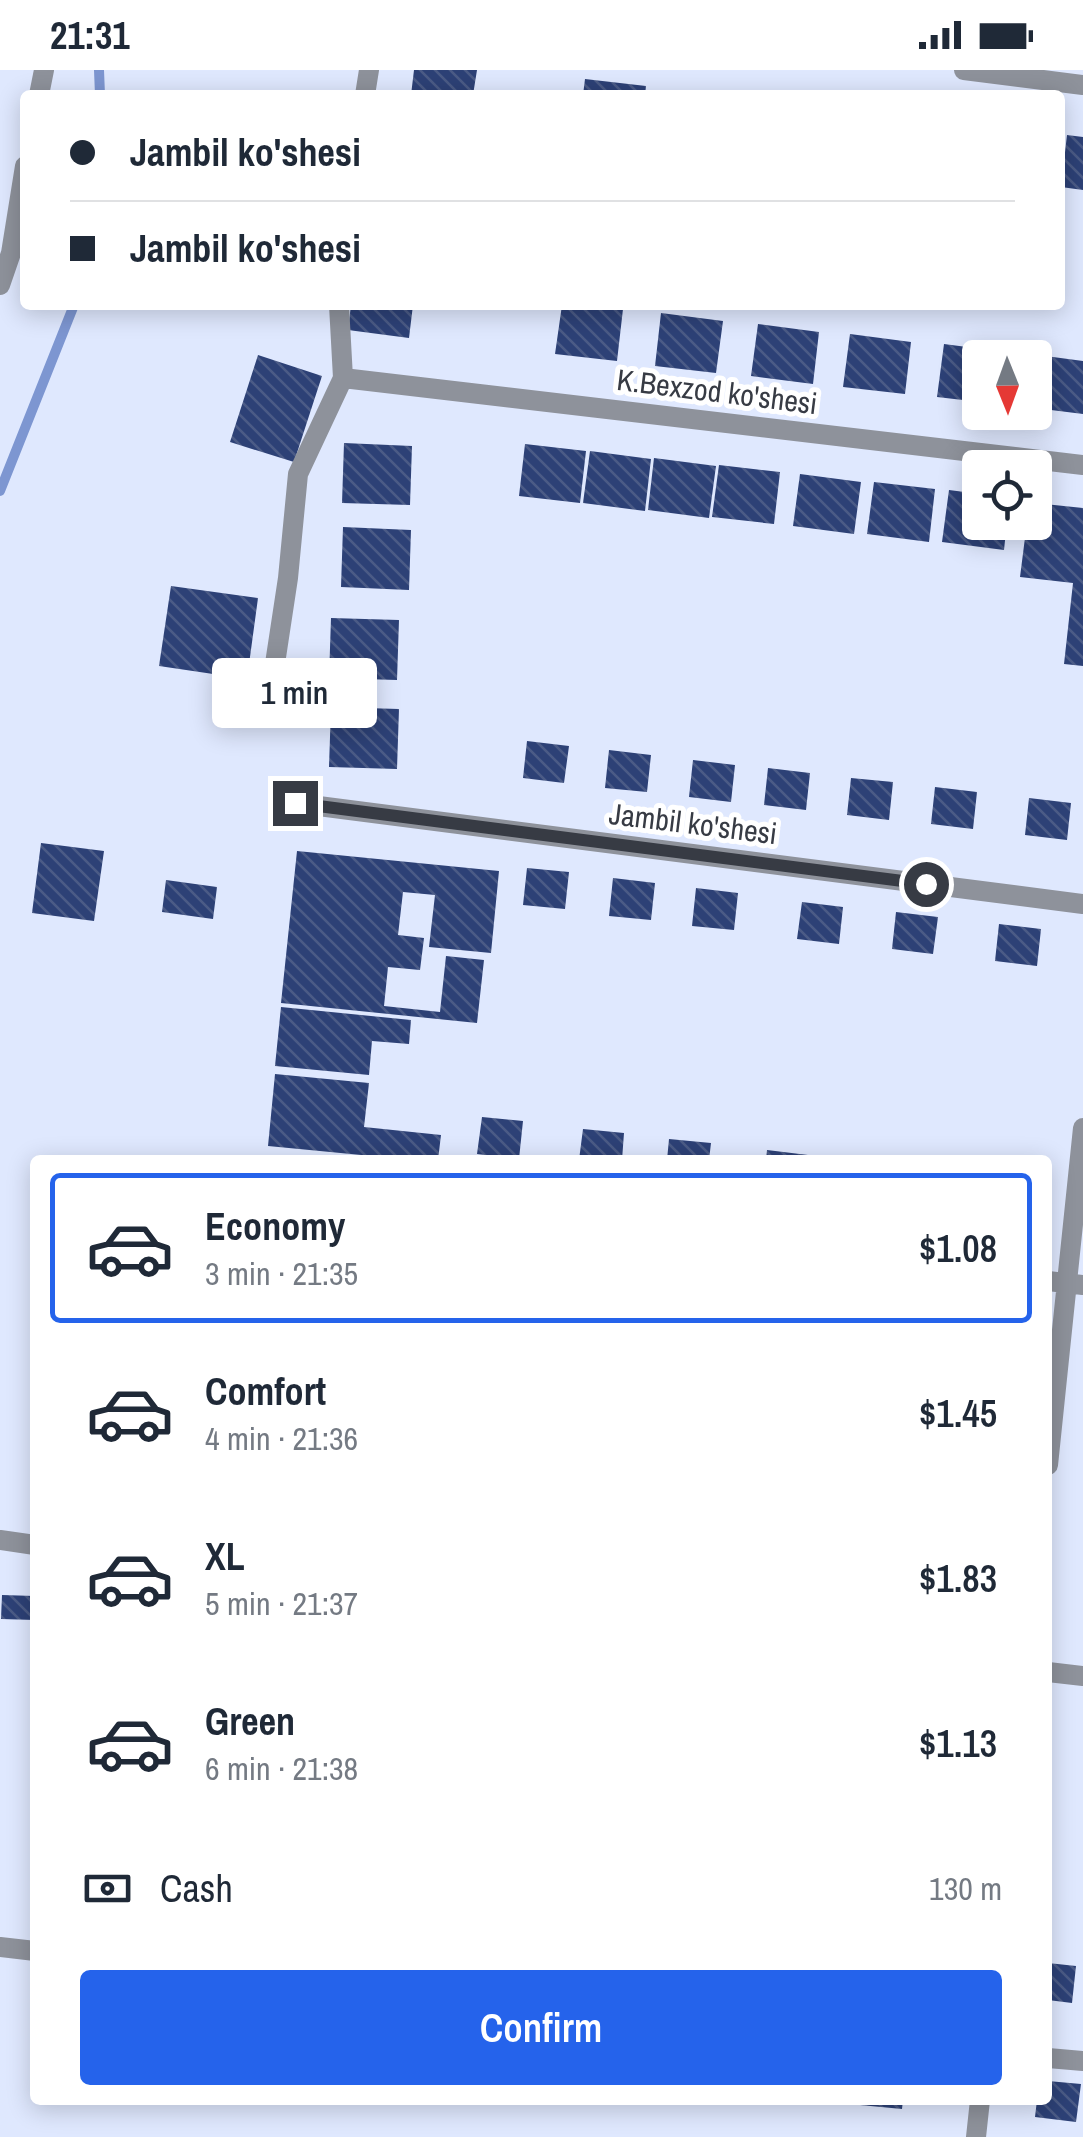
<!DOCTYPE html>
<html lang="en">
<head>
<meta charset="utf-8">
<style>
  :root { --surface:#fff; --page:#f6f6f7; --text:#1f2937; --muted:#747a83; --line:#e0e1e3; --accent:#2563eb }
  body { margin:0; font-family:"Archivo Narrow",sans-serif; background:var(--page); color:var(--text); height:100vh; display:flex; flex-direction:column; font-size:38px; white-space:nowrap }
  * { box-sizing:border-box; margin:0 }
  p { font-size:32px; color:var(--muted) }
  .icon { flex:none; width:55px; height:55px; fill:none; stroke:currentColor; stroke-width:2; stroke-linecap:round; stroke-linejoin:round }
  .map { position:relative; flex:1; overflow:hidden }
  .details { position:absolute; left:30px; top:1085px; width:1022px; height:950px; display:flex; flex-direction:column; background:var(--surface); border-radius:10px; box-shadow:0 5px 25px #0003 }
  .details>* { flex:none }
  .banner { position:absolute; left:20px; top:20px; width:1045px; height:220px; border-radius:10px; box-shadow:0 5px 25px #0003; display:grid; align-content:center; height:220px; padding:0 50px; background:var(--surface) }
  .needle { width:65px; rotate:179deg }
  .fabs { position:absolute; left:962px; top:270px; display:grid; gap:20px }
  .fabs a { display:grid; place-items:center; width:90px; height:90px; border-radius:10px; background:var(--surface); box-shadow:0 5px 25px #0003; font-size:50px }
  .end { position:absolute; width:45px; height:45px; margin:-22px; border:12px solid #373b44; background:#fff; box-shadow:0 0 0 5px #fff }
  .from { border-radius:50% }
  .bubble { position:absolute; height:70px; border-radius:10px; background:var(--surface); box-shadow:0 5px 25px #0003; font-size:32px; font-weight:600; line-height:70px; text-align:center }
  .banner b { display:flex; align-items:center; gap:35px; height:95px; font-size:38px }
  .banner b+b { border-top:2px solid var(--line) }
  .banner i { width:25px; height:25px; background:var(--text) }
  ul { padding:18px 0 0; list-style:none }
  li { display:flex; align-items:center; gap:30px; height:150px; margin:0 20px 15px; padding:0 30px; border:5px solid transparent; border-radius:10px }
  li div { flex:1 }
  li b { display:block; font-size:38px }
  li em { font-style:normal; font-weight:600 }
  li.active { border-color:var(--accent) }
  li>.icon { width:90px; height:90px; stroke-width:1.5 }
  .pay { display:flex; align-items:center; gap:25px; height:110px; padding:0 50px; font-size:38px }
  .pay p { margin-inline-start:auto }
  .button { display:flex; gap:20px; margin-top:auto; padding:20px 50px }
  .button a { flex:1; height:115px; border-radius:10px; background:var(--accent); color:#fff; font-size:40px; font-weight:600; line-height:115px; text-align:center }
  .status { display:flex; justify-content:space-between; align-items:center; height:70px; padding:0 50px; background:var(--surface); direction:ltr }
  .status svg { height:28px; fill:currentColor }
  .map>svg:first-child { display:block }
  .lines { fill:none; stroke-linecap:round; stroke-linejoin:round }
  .stream { stroke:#7d96d1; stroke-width:10 }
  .building { fill:url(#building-back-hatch) }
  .service { stroke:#8e929b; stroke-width:20 }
  .minor { stroke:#8e929b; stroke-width:20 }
  .route { stroke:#373b44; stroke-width:12 }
  .labels { text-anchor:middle; stroke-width:10; stroke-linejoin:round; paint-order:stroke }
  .street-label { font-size:30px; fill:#373b44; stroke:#fff }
</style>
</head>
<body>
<div class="status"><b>21:31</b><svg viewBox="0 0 49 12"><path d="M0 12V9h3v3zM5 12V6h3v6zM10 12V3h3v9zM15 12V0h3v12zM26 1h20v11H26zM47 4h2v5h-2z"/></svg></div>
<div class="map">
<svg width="1083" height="2067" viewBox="0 0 1083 2067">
  <defs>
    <pattern id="building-back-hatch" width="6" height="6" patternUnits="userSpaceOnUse" patternTransform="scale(2.5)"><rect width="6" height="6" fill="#2d4176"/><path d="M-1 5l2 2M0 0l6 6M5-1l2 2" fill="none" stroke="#4b5b86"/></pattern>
  </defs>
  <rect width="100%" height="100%" fill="#dfe8fe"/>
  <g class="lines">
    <path class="stream" d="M99 0 100 25
      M0 421 74 235"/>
  </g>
  <path class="building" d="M414 0H477L473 25H411Z
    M585 9 646 16 645 25H583Z
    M1067 65 1083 67V120L1061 117Z
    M351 235H413L409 268 348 260Z
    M562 235H592L623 239 617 291 555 284Z
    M661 243 723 251 716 303 655 296Z
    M758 254 819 262 813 314 751 306Z
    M850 264 911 272 905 324 843 317Z
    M944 274 1005 282 1004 288H980V332L937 327Z
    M258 285 322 306 294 392 230 372Z
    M1038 285 1083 291V344L1035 338Z
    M344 373 412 376 410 435 342 433Z
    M525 374 586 381 580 433 519 426Z
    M590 381 651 389 645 441 583 433Z
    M654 388 716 396 709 448 648 440Z
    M719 395 780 402 774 454 712 447Z
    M800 404 861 412 854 464 793 456Z
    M874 412 935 419 929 472 867 464Z
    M949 420 980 424V452H1007L1004 480 942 472Z
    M1035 433 1083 438V596L1064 594 1073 513 1020 507 1027 452H1035Z
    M343 457 411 460 409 520 341 517Z
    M171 516 258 528 247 609 159 596Z
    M331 548 399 550 397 610 329 608Z
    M331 637 399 639 397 699 329 697Z
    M527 671 569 676 564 713 523 708Z
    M609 680 651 685 647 722 605 718Z
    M693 690 735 695 731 732 689 727Z
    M768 698 810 703 806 740 764 735Z
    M851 708 893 712 889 750 847 745Z
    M935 717 977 722 973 759 931 754Z
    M1029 728 1071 733 1067 770 1025 765Z
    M41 773 104 781 94 851 32 843Z
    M297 781 499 801 491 883 429 877 435 825 403 822 398 865 424 868 420 900 388 897 384 936 440 942 446 886 484 890 477 953 281 933Z
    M527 798 569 802 565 839 523 835Z
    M613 808 655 813 651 850 609 846Z
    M166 810 217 817 213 849 162 842Z
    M696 818 738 823 734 860 692 856Z
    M802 832 843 837 839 874 797 869Z
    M896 842 938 847 933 884 892 879Z
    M999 854 1041 859 1037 896 995 891Z
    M281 937 411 950 409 974 372 971 369 1005 275 996Z
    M275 1004 369 1013 364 1057 441 1065 438 1090H413L268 1076Z
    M482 1047 523 1051 519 1089 477 1084Z
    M583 1059 624 1063 622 1090H579Z
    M669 1069 711 1073 709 1090H667Z
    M767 1080 808 1085V1090H766Z
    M2 1525 35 1526V1550L1 1549Z
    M1048 1893 1076 1896 1072 1933 1048 1930Z
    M1048 2011 1081 2014 1076 2052 1035 2047 1037 2030H1048Z
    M861 2030H903L902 2039 860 2035Z"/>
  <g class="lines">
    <path class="service" d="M365 25 369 0
      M343 308 1083 395
      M271 620 288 508 298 404 343 308 339 235"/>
    <path class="minor" d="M964 0 1083 15
      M39 25 44 0
      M0 215 11 183 25 96
      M295 733 1083 834
      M1048 1211 1083 1215
      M1048 1395 1083 1058
      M0 1470 35 1475
      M1048 1602 1083 1606
      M0 1877 35 1881
      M1048 1988 1083 1991
      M976 2067 980 2030"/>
  </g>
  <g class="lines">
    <path class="route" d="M295 733 926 814"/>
  </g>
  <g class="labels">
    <g class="street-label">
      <text transform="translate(717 322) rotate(7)" y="10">K.Bexzod ko'shesi</text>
      <text transform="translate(693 754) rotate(7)" y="10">Jambil ko'shesi</text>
    </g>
  </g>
</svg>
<div class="fabs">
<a><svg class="needle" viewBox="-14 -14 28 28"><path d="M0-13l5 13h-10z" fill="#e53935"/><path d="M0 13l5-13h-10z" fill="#747a83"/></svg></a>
<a><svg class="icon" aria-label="locate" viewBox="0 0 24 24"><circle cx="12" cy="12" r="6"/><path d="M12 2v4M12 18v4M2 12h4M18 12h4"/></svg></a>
</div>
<i class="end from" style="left:926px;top:814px"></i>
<i class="end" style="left:295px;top:733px"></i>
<div class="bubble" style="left:212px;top:588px;width:165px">1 min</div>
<div class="banner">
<b><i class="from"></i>Jambil ko'shesi</b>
<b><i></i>Jambil ko'shesi</b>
</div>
<section class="details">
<ul>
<li class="active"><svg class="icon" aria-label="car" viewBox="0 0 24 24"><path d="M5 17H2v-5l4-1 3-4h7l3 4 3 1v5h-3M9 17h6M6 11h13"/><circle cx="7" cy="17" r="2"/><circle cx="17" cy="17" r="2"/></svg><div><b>Economy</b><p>3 min · 21:35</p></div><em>$1.08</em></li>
<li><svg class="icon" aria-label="car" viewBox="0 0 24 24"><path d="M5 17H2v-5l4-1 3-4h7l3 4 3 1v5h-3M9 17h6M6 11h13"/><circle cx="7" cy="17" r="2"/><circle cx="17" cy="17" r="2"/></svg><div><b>Comfort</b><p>4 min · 21:36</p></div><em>$1.45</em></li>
<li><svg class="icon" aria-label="car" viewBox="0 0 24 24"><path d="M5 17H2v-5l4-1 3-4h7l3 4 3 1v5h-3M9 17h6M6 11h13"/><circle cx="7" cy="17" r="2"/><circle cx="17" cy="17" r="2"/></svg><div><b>XL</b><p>5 min · 21:37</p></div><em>$1.83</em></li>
<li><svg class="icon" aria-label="car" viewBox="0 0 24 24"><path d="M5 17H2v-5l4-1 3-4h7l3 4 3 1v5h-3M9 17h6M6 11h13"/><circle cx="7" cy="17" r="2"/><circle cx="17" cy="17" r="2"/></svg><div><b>Green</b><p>6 min · 21:38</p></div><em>$1.13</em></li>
</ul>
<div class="pay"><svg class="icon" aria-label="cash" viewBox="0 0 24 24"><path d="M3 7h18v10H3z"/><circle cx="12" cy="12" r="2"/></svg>Cash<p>130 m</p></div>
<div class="button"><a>Confirm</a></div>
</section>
</div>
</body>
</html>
